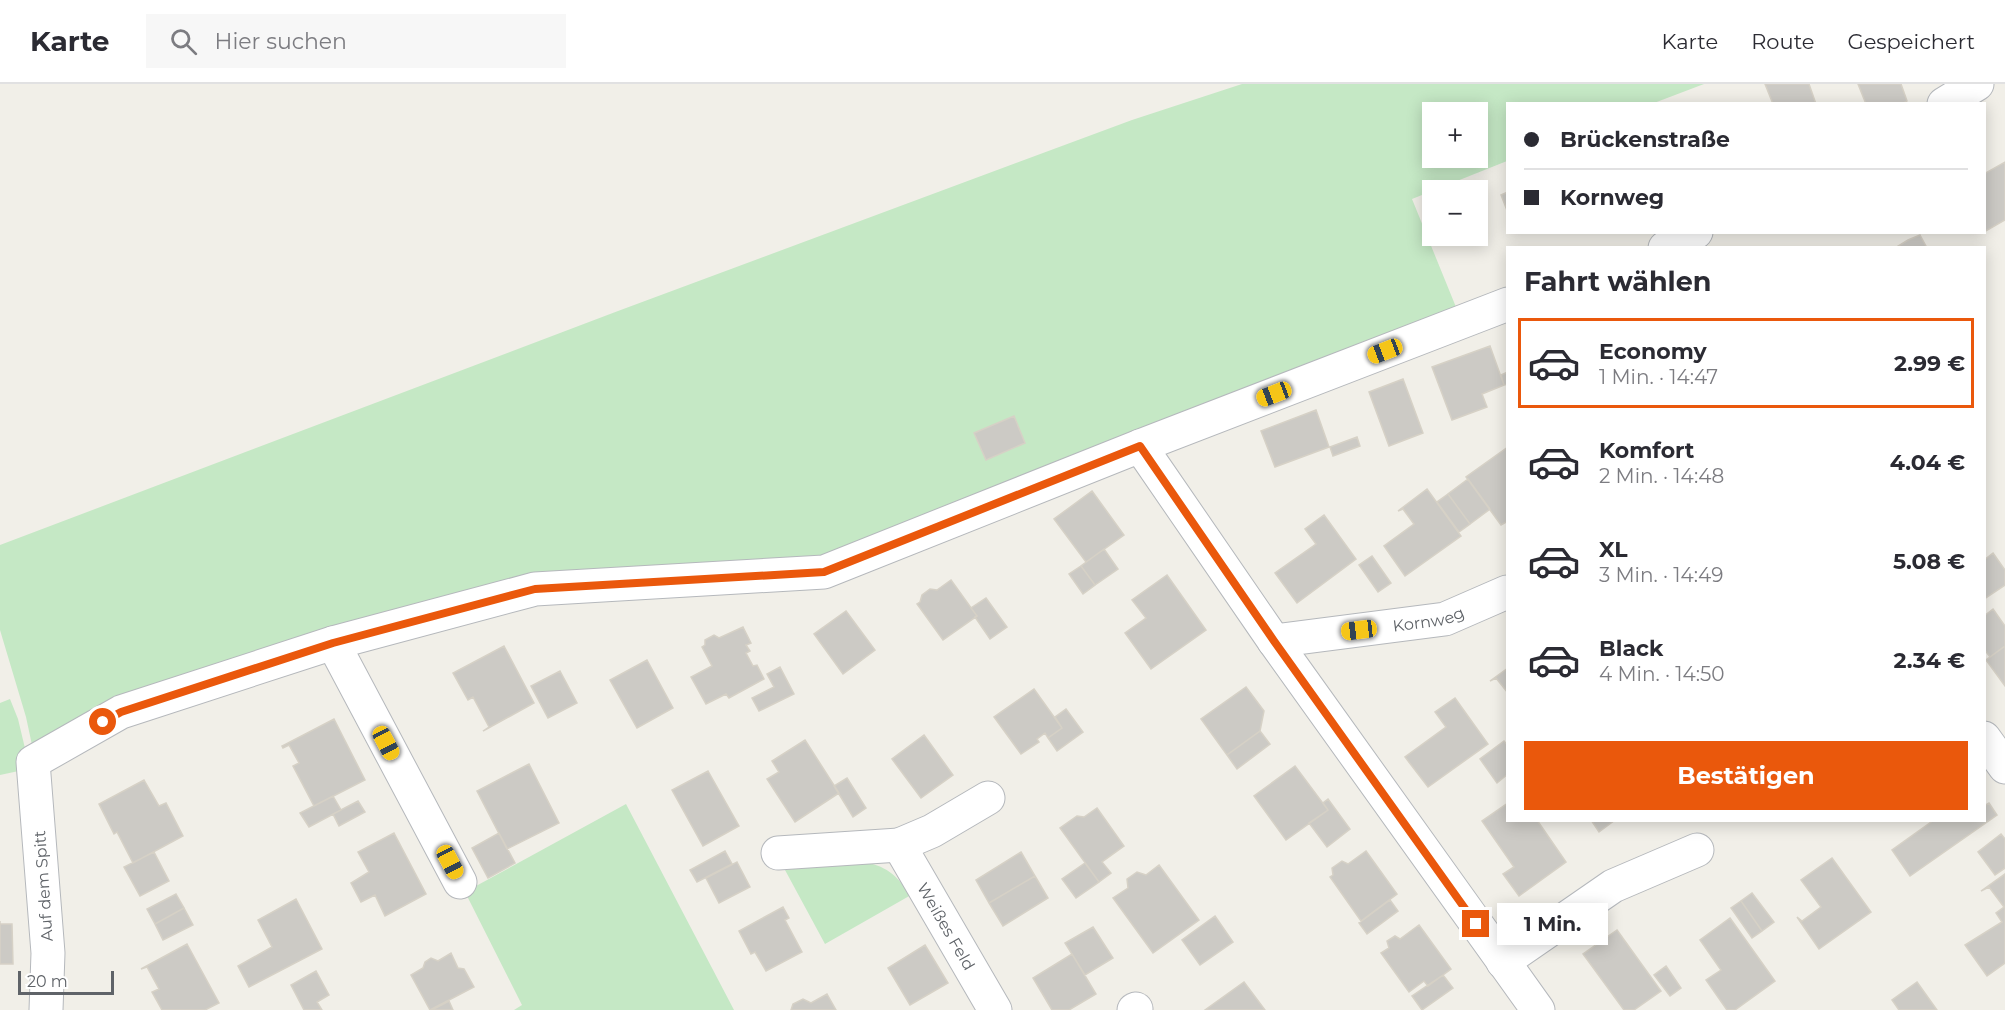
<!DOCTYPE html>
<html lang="de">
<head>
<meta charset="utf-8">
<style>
  :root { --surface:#fff; --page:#f7f7f7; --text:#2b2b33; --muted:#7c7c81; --line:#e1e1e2; --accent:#ea580c }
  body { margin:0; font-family:Montserrat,sans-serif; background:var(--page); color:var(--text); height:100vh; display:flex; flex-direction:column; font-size:22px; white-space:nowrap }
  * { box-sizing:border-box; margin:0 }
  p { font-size:20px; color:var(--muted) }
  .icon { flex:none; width:33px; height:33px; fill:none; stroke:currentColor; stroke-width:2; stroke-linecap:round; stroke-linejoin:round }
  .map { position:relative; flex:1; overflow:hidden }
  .panel { position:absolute; left:1506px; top:162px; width:480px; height:576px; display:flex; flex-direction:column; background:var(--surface); border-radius:0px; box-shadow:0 3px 15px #0003 }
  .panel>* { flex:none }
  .banner { position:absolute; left:1506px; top:18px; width:480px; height:132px; border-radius:0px; box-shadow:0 3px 15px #0003; display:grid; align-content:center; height:132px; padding:0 18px; background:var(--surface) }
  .tools { position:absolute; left:1422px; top:18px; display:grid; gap:12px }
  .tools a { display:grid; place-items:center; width:66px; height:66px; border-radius:0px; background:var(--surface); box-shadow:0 3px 15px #0003; font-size:30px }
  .scale { position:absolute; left:18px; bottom:15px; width:96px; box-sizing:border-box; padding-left:6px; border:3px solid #5f6368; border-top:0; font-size:16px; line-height:21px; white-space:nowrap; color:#5f6368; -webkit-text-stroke:4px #fff; paint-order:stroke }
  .end { position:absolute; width:27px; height:27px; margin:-14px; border:8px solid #ea580c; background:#fff; box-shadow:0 0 0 3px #fff }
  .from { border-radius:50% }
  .bubble { position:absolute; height:42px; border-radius:0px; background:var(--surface); box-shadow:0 3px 15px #0003; font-size:20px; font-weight:700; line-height:42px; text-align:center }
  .car { position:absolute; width:18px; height:36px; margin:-18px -9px; border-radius:8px; box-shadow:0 0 4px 2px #0007; background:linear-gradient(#f5c518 24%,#345 0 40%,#f5c518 0 76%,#345 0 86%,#f5c518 0) }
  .banner b { display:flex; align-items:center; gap:21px; height:57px; font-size:22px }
  .banner b+b { border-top:2px solid var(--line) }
  .banner i { width:15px; height:15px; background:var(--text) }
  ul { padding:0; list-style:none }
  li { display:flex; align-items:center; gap:18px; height:90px; margin:0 12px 9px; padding:0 6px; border:3px solid transparent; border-radius:0px }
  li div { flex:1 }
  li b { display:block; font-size:22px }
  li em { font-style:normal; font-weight:700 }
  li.current { border-color:var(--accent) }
  li>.icon { width:54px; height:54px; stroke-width:1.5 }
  h2 { padding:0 18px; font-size:27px; line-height:72px }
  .button { display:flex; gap:12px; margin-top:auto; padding:12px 18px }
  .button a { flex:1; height:69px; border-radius:0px; background:var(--accent); color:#fff; font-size:24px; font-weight:700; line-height:69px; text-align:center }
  header { display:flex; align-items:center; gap:36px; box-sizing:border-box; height:84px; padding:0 30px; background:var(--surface); border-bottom:2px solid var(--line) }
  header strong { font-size:28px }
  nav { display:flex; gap:33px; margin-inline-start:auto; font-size:21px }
  .search { width:420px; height:54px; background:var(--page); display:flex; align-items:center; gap:15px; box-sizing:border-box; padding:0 21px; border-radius:0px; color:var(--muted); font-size:22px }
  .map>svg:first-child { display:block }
  .green { fill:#c5e8c5; fill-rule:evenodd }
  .building { fill:#cccac5; stroke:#d6d1c6; stroke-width:1.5 }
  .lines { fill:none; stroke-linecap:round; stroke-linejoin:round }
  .minor-casing { stroke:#b5b8bc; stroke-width:35 }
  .minor { stroke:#fff; stroke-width:33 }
  .route { stroke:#ea580c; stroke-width:8 }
  .labels { text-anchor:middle; stroke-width:4.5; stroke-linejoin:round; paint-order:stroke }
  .street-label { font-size:16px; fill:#5f6368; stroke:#fff }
</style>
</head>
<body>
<header>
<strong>Karte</strong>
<div class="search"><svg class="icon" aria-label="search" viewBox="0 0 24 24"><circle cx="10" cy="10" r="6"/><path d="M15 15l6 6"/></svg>Hier suchen</div>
<nav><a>Karte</a><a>Route</a><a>Gespeichert</a></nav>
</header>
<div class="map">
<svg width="2005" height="926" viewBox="0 0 2005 926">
  <rect width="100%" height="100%" fill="#f1efe8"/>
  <path class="green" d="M1242 0H1704L1654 19 1508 20 1507 77 1412 115 1458 228 825 481 533 497 35 675 26 633 0 546V461L618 227 1132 36ZM1432 28H1478V74H1432Z
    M10 615 18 635 29 681 28 685 0 691V619Z
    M626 720 734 926H514L522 921 465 808Z
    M860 777C887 782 895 790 911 811L825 860 785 786Z"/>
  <path class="building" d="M1765 0H1809L1816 20H1773Z
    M1858 0H1901L1907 17 1902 20H1866Z
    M2005 78V136L1984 148V90Z
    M1508 108V129L1501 111Z
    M1920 151 1927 164H1895L1908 156Z
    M1490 262 1504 301 1482 310 1487 323 1452 336 1432 283Z
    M1508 288V300L1504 301 1501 291Z
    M1403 295 1423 349 1389 362 1369 308Z
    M1316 326 1329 363 1275 383 1261 347Z
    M1014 332 1025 359 986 376 974 349Z
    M1357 353 1360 362 1333 372 1330 363Z
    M1508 363V437L1501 441 1466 393Z
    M1468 395 1490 425 1470 440 1448 410Z
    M1427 405 1461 452 1405 492 1384 462 1414 440 1403 425 1398 427Z
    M1092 407 1124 451 1086 478 1054 435Z
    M1448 410 1470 440 1459 448 1437 418Z
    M1324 431 1356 475 1297 519 1275 489 1316 460 1305 445Z
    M1104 465 1118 485 1095 501 1081 482Z
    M1993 469 2005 486V501L1984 515V476Z
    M1372 472 1391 499 1378 508 1359 481Z
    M1081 482 1095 501 1083 510 1069 490Z
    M1167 491 1206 546 1151 585 1125 549 1146 534 1132 516Z
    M951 496 977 532 943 556 917 520 920 518 922 511 930 505 937 506Z
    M986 514 1007 543 990 555 975 533 977 532 971 524Z
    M1993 525 2005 542V562L1990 573 1984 565V532Z
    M846 527 875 566 843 590 814 550Z
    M743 543 751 559 746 561 750 567 746 569 753 582 757 581 764 595 729 614 726 610 706 620 691 593 712 582 702 563 705 561V556L714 551 719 554Z
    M504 562 534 619 483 647 489 643 473 613 468 616 453 589Z
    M2005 562V602L1986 576Z
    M647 576 673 624 637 644 610 596Z
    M780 583 794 610 759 627 752 614 774 603 767 590Z
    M1508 584V609L1496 594 1490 597Z
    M560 587 577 619 548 634 531 602Z
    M1246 603 1264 627 1260 647 1227 671 1201 635Z
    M1034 605 1062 644 1048 654 1045 649 1037 655 1039 658 1021 670 994 633Z
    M1455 614 1488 660 1428 703 1405 673 1446 643 1435 628Z
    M1066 625 1083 648 1057 667 1048 654 1062 644 1055 633Z
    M334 635 365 696 314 722 293 682 299 679 289 661 283 664 282 662Z
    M1260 647 1270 660 1237 685 1227 671Z
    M924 651 953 691 921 714 892 675Z
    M805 656 839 709 795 738 767 695 779 688 772 677Z
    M1504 657 1508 662V690L1497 699 1480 675Z
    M529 680 559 739 507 765 477 707Z
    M1295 682 1328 726 1286 756 1254 712Z
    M708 687 739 742 703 762 672 706Z
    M847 694 866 724 853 733 834 702Z
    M144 696 159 722 166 719 183 752 133 779 117 748 114 750 99 720Z
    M333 712 341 726 309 743 300 729Z
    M1328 715 1350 745 1327 763 1309 739 1328 726 1323 719Z
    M358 717 365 728 339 742 333 730Z
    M1508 719V736H1537L1566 778 1519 812 1503 790 1514 783 1482 737Z
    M1989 719 1997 731 1910 792 1892 766 1934 736H1984V722Z
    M1097 724 1124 762 1102 778 1111 789 1099 798 1060 744 1077 732 1084 733Z
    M1591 736H1615L1599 748Z
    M394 749 426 810 385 832 375 811 361 818 351 799 369 788 358 768Z
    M499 749 515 779 488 794 472 764Z
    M2001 750 2005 755V784L1995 791 1978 768Z
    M725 767 732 780 697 798 690 786Z
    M1366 767 1397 810 1361 837 1330 793 1333 791 1332 784 1342 777 1348 780Z
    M154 768 169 797 140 812 124 783Z
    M1021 768 1035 792 989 819 976 796Z
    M1832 774 1871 828 1819 865 1797 833 1802 837 1821 823 1801 796Z
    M737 778 750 803 719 819 706 794Z
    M1085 779 1099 798 1076 814 1062 795Z
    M1159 781 1199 836 1153 869 1113 814 1128 804 1127 795 1137 788 1146 791Z
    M2005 790V879L1987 892 1965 861 2002 838 1996 829 2004 823 1989 803 1981 807Z
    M1035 792 1048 814 1003 842 989 819Z
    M1752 809 1774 838 1762 847 1741 817Z
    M176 810 184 824 155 840 147 825Z
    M296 815 322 865 249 903 238 882 272 863 258 836Z
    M1390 816 1398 827 1367 850 1359 839Z
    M1741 817 1762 847 1752 854 1731 824Z
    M783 823 789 834 785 836 802 868 766 887 755 868 751 870 739 847Z
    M184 824 193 841 163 856 155 840Z
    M1215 832 1233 858 1200 881 1182 856Z
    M1730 834 1775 897 1735 926H1727L1706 896 1721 886 1700 856Z
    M0 837V840H12L13 880H0Z
    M1419 841 1451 885 1428 902 1424 897 1409 908 1381 869 1389 864 1387 857 1395 852 1400 855Z
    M1093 843 1113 874 1085 891 1065 859Z
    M1617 846 1661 907 1634 926H1624L1583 870Z
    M187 860 219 919 205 926H162L152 908 159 905 147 883 141 885Z
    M925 861 948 899 910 921 888 884Z
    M451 869 458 884 464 885 474 903 430 926 411 891 423 884 425 878 431 874 438 877Z
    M1072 870 1096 910 1069 926H1052L1033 894Z
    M1666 882 1681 904 1670 912 1654 891Z
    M316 887 329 911 317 918 322 926H304L291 901Z
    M1443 891 1453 904 1422 926 1412 912Z
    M1244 898 1265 926H1205Z
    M1917 898 1937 926H1899L1892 916Z
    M827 910 836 926H791L793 920 803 915 811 919Z
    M449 917 453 926H432Z"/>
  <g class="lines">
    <defs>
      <g id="minor">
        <path d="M1944 20 1977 0"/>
        <path d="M1665 164 1696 148"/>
        <path d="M1140 362 1274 557 1538 926"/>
        <path id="s1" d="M1274 557 1445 535 1507 508"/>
        <path d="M333 559 460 798"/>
        <path d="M1984 654 2005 683"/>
        <path id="s2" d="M988 714 932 747 899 761 995 926"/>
        <path d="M778 769 899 761"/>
        <path d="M1503 878 1613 802 1697 766"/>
        <path d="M46 926 48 869 33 678 121 628 333 559 535 505 824 488 1140 362 1508 220"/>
        <path d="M1134 926 1136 925"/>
      </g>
    </defs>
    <use href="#minor" class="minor-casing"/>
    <use href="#minor" class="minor"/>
  </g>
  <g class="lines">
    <path class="route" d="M103 638 121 628 333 559 535 505 824 488 1140 362 1274 557 1476 840"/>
  </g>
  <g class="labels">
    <g class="street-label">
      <text dy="6" stroke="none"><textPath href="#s1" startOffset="156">Kornweg</textPath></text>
      <text transform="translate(43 802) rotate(-94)" y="6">Auf dem Spitt</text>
      <text dy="6" stroke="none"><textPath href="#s2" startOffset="195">Weißes Feld</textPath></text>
    </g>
  </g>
</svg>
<div class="tools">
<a>+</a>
<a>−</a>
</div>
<div class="scale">20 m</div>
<i class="end from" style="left:103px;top:638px"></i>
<i class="end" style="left:1476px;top:840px"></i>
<div class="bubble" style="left:1497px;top:819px;width:111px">1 Min.</div>
<i class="car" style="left:1385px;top:267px;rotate:249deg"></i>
<i class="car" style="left:1274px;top:310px;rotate:249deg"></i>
<i class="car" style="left:1359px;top:546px;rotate:263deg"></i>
<i class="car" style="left:386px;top:659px;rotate:152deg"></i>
<i class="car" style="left:450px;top:778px;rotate:152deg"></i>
<div class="banner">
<b><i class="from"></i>Brückenstraße</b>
<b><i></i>Kornweg</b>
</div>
<section class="panel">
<h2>Fahrt wählen</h2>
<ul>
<li class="current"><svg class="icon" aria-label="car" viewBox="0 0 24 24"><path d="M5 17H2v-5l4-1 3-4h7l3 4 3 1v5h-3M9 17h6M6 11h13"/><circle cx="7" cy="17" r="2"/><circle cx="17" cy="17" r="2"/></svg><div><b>Economy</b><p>1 Min. · 14:47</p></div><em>2.99 €</em></li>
<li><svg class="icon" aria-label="car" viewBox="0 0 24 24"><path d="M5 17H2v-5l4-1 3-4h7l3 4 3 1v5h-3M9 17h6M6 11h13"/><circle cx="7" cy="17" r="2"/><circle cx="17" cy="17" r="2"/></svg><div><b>Komfort</b><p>2 Min. · 14:48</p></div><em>4.04 €</em></li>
<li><svg class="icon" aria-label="car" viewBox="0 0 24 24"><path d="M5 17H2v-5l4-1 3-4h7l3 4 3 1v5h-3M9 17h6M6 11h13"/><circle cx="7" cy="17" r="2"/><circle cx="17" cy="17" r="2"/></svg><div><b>XL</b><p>3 Min. · 14:49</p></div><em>5.08 €</em></li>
<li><svg class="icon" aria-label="car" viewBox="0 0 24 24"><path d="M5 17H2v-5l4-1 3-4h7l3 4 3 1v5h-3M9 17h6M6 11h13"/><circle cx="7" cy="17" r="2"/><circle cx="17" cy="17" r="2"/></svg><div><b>Black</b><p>4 Min. · 14:50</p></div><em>2.34 €</em></li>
</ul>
<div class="button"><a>Bestätigen</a></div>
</section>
</div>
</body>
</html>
